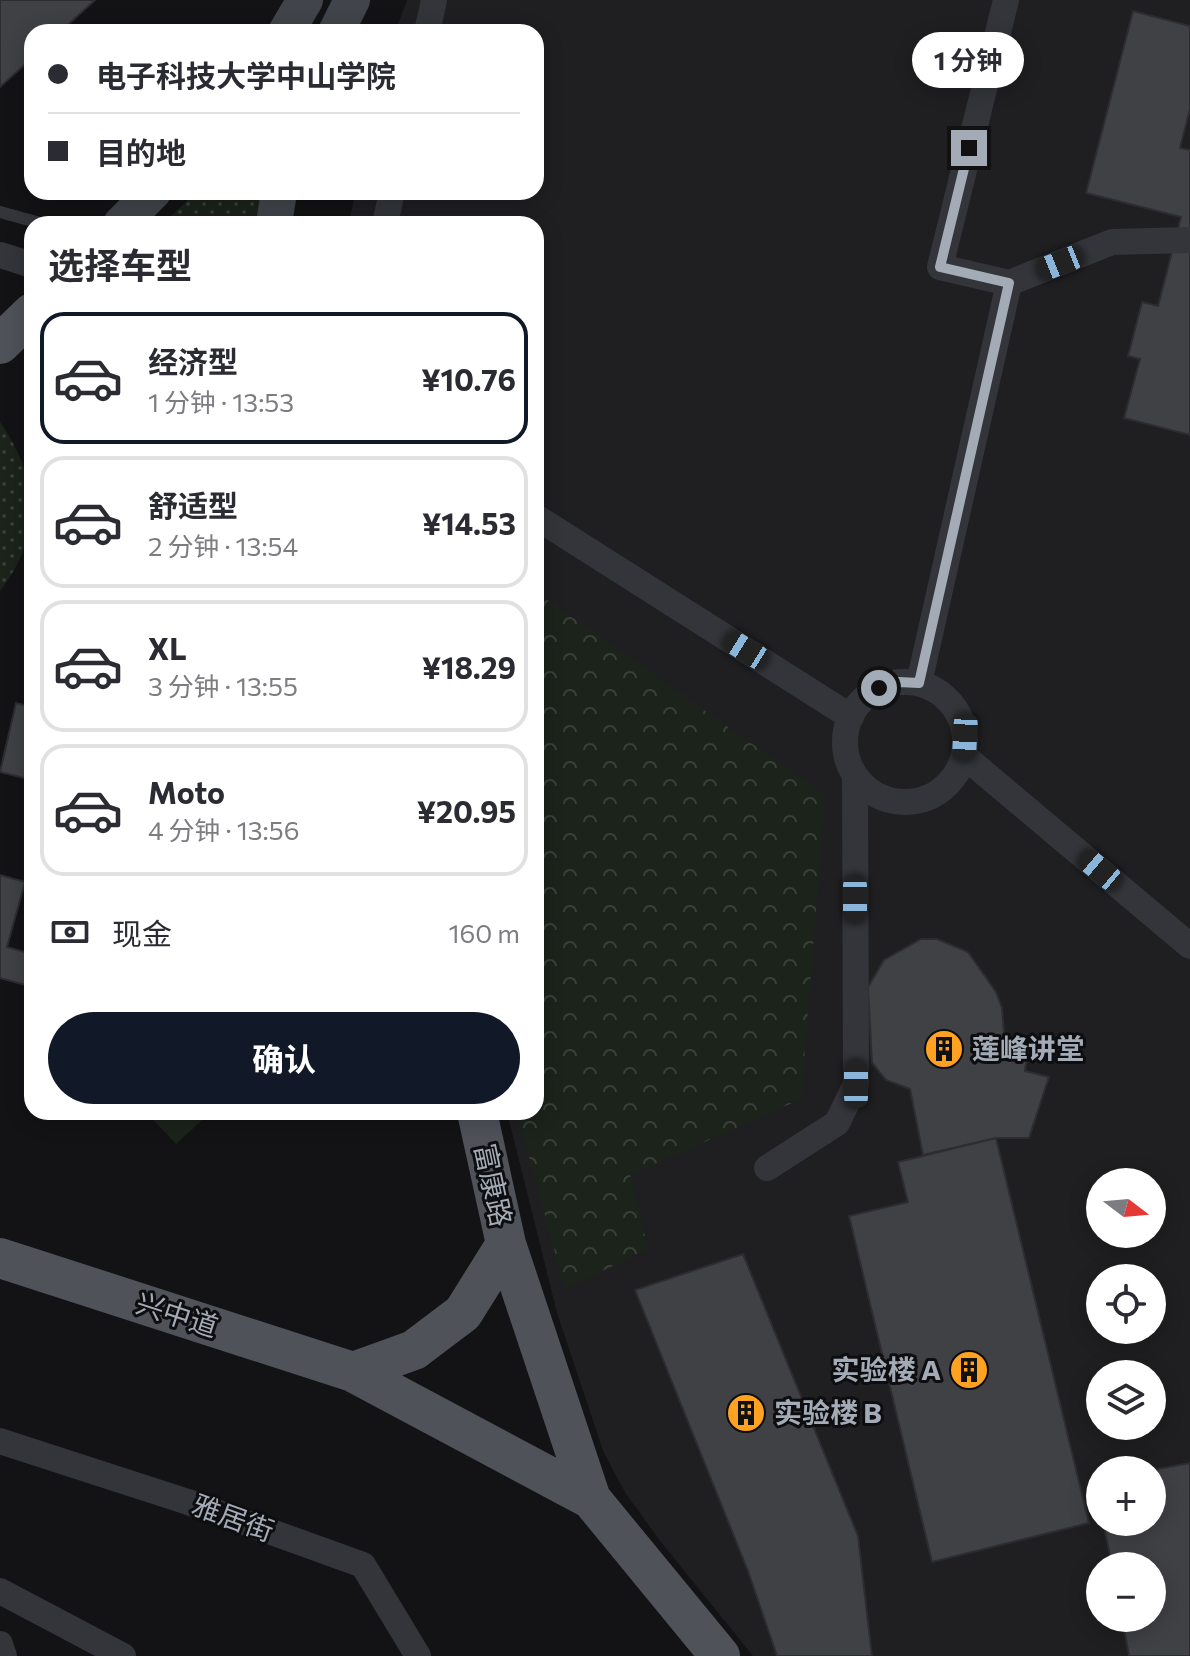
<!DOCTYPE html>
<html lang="zh">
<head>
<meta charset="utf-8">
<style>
  :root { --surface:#fff; --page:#f7f7f7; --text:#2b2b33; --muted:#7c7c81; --line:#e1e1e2; --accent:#111827 }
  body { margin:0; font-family:Commissioner,"Noto Sans SC",sans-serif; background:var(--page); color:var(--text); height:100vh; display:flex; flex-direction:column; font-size:30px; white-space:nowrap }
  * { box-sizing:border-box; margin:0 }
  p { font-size:26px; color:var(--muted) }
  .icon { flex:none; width:44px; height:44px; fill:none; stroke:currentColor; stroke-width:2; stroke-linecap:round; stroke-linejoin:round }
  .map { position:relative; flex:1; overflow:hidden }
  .sheet { position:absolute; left:24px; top:216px; width:520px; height:904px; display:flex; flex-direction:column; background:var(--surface); border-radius:24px; box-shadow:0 4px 20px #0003 }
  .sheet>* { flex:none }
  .guide { position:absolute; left:24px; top:24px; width:520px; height:176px; border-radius:24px; box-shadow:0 4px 20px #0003; display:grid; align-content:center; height:176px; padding:0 24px; background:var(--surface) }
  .needle { width:52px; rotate:106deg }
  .fabs { position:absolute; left:1086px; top:1168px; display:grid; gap:16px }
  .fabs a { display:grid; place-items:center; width:80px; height:80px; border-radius:50%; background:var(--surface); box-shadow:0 4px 20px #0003; font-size:40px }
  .end { position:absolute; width:36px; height:36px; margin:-18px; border:10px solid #a3abb7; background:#111; box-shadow:0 0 0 4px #111 }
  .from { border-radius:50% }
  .bubble { position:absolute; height:56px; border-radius:28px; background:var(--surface); box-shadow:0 4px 20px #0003; font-size:26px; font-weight:700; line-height:56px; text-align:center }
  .car { position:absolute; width:24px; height:48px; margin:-24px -12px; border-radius:10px; box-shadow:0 0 6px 2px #0007; background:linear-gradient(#222 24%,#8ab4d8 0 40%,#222 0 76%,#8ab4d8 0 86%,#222 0) }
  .guide b { display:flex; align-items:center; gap:28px; height:76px; font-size:30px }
  .guide b+b { border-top:2px solid var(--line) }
  .guide i { width:20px; height:20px; background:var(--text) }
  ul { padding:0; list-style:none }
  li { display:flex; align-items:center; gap:24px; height:132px; margin:0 16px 12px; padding:0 8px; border:4px solid var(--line); border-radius:24px }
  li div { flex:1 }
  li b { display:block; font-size:30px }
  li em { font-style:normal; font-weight:700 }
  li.selected { border-color:var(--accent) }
  li>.icon { width:72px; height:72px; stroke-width:1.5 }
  h2 { padding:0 24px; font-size:36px; line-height:96px }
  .pay { display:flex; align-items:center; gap:20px; height:88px; padding:0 24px; font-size:30px }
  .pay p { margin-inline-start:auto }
  .cta { display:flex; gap:16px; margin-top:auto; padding:16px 24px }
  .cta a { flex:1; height:92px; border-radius:48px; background:var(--accent); color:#fff; font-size:32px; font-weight:700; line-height:92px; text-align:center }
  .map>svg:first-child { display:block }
  .built { fill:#1f1f22; fill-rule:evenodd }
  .grass { fill:url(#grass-dots) }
  .forest { fill:url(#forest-crowns) }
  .garden { fill:#1b231b }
  .building { fill:#3f4145; stroke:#2d2d31; stroke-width:2 }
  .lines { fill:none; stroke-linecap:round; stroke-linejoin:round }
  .lane { stroke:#33353a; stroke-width:12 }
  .street { stroke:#33353a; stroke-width:26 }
  .secondary { stroke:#41444a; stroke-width:36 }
  .primary { stroke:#4f5259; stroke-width:40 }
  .route { stroke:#a3abb7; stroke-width:10 }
  .labels { text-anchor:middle; stroke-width:6; stroke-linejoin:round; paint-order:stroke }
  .poi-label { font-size:28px; font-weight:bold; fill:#a3abb7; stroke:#0e0e10; text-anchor:start }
  .street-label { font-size:28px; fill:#a3abb7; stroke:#0e0e10 }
</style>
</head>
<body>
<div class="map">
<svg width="1190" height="1656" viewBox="0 0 1190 1656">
  <defs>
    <pattern id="grass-dots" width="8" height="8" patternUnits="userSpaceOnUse" patternTransform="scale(2)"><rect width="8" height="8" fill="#1b231b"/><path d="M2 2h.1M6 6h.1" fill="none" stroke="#39403a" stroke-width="1.8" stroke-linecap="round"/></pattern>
    <pattern id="forest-crowns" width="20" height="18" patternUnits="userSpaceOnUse" patternTransform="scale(2)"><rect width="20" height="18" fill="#1b231b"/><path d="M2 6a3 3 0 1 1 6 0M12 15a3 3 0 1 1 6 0" fill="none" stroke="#39403a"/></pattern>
  </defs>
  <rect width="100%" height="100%" fill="#131315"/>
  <path class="built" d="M407 0H1190V1656H753L661 1542 626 1494 604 1453 557 1313 507 1112H536V224H348L356 192H536V32H395ZM1100 1182H1152V1234H1100ZM1100 1278H1152V1330H1100ZM1100 1374H1152V1426H1100ZM1100 1470H1152V1522H1100ZM1100 1566H1152V1618H1100Z"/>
  <path class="grass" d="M197 192H268L265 224H162Z
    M0 422C40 480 44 534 0 591Z"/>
  <path class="forest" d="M536 592 825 795 801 1099 630 1175 648 1249 565 1289 517 1112H536Z"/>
  <path class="garden" d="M146 1112H211L176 1144Z"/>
  <path class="building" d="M0 0H95L60 32H32V58L0 87Z
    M1133 11 1190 26V109L1180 148 1190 150V435L1124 418 1140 359 1128 356 1142 302 1158 306 1181 217 1086 193Z
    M16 703 32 707V780L0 772Z
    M0 875 25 882 7 947 32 954V987L0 978Z
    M921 939H937L968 952 996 992 1002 1008 1005 1046 1028 1051 1025 1071 1049 1077 1029 1138H996L923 1155 910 1089 886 1080 872 1063 868 987 884 960Z
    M996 1138 1089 1523 932 1562 849 1216 908 1202 898 1162Z
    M743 1254 858 1536 872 1656H777L748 1571 635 1290Z
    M1190 1463V1656H1129L1122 1618H1152V1566H1112L1103 1522H1152V1470Z"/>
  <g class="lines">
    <path class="lane" d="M0 212 44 224"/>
    <path class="street" d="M1006 0 940 267 1009 283 1112 242 1190 240
      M427 32 434 0
      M385 224 392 192
      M0 255 32 265
      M536 517 851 717
      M845 742a60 60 0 1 1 120 0a60 60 0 1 1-120 0Z
      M919 683 1009 283
      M964 756 1190 946
      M767 1168 837 1123 856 1084 855 777
      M0 1441 188 1502 363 1565 418 1656
      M0 1591 123 1656
      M0 1644 4 1656"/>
    <path class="secondary" d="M286 32 305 0
      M336 32 352 0
      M121 224 153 192
      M274 224 279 192"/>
    <path class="primary" d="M0 344 32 313
      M477 1112 506 1244 591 1499 720 1656
      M0 1258 353 1372 591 1499
      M353 1372 414 1350 463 1313 506 1244"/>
  </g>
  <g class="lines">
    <path class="route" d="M879 688 899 682 919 683 1009 283 940 267 969 148"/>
  </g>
  <defs>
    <symbol id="building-disc" viewBox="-11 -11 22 22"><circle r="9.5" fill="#ffa221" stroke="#0e0e10"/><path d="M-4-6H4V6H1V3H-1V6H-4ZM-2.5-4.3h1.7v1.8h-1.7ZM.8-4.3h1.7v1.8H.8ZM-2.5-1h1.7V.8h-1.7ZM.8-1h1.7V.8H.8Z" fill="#111"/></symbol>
  </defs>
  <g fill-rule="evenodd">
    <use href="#building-disc" x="922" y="1027" width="44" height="44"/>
    <use href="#building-disc" x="947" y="1348" width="44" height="44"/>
    <use href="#building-disc" x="724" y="1391" width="44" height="44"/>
  </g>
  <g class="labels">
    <g class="poi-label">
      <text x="972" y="1059">莲峰讲堂</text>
      <text x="941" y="1380" text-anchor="end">实验楼 A</text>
      <text x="774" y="1423">实验楼 B</text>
    </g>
    <g class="street-label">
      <text transform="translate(493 1185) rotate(78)" y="10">富康路</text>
      <text transform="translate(177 1315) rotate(18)" y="10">兴中道</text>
      <text transform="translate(233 1518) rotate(20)" y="10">雅居街</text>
    </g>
  </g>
</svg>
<div class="fabs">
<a><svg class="needle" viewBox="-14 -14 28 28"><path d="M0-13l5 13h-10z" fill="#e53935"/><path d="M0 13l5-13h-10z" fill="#7c7c81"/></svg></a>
<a><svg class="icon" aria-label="locate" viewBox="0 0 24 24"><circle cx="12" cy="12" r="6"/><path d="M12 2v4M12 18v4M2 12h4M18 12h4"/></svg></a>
<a><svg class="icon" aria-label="layers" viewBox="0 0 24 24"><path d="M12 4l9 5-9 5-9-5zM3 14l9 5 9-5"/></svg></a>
<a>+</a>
<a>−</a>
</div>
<i class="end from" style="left:879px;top:688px"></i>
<i class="end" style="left:969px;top:148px"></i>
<div class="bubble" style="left:912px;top:32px;width:112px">1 分钟</div>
<i class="car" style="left:1060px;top:263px;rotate:248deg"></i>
<i class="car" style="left:746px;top:650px;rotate:302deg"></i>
<i class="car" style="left:965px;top:737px;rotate:183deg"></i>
<i class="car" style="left:1100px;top:870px;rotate:310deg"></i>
<i class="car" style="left:855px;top:899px;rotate:180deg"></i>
<i class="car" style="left:856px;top:1084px;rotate:0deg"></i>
<div class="guide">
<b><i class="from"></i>电子科技大学中山学院</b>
<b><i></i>目的地</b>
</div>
<section class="sheet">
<h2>选择车型</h2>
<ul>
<li class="selected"><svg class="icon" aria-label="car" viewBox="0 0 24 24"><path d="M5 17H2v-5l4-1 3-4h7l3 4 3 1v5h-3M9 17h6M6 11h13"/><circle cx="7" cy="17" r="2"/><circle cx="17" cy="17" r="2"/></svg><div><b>经济型</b><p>1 分钟 · 13:53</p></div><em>¥10.76</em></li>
<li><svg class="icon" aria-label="car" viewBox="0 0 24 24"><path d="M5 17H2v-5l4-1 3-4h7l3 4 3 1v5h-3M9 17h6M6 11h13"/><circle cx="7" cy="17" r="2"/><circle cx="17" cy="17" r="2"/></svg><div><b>舒适型</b><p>2 分钟 · 13:54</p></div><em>¥14.53</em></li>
<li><svg class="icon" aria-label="car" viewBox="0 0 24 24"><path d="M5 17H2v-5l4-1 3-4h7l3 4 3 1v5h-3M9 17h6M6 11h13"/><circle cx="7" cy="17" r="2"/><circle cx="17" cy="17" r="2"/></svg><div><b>XL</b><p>3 分钟 · 13:55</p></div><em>¥18.29</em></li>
<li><svg class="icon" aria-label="car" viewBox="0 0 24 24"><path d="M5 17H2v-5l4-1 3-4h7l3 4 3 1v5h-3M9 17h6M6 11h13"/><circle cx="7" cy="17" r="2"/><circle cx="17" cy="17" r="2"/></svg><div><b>Moto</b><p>4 分钟 · 13:56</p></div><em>¥20.95</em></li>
</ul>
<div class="pay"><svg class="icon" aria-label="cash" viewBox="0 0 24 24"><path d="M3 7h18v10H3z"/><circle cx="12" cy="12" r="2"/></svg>现金<p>160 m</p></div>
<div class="cta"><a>确认</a></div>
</section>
</div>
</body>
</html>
